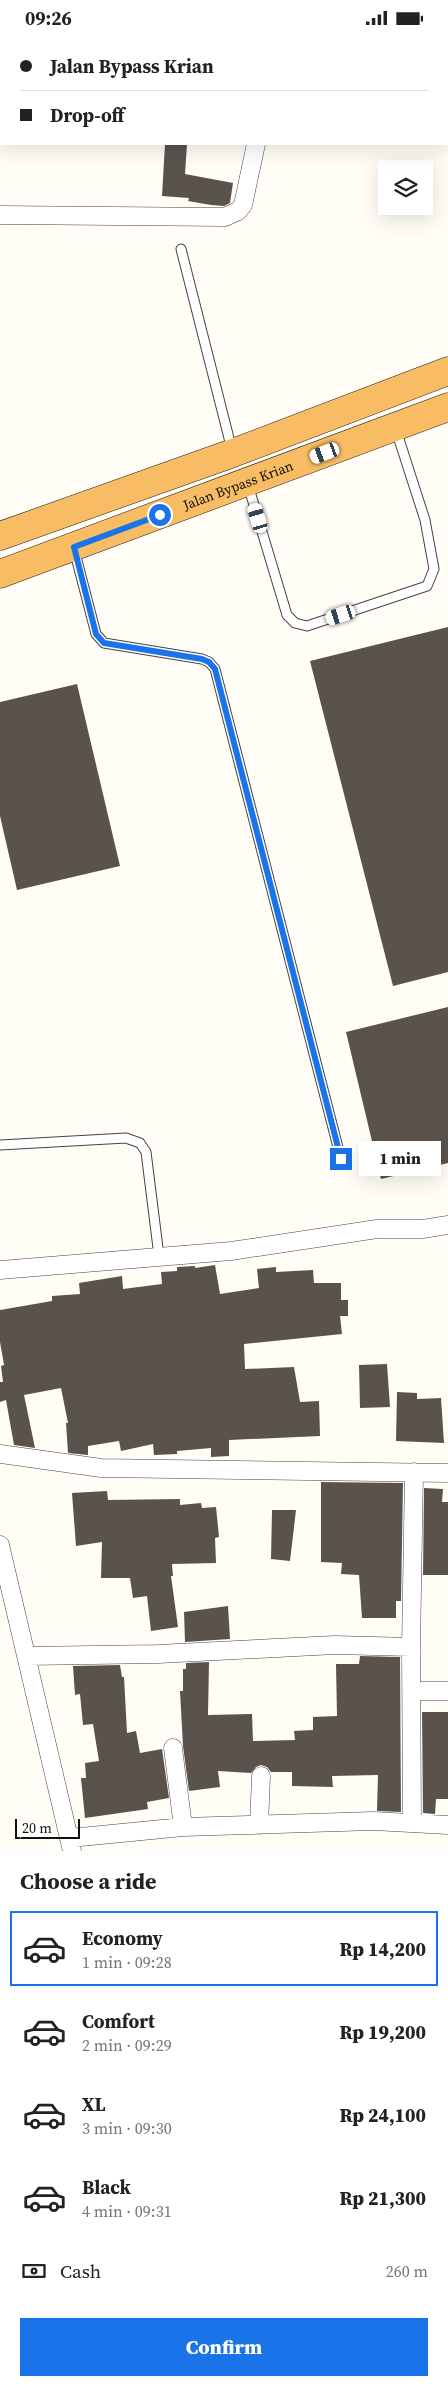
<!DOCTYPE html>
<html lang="en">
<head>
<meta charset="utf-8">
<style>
  :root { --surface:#fff; --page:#f6f6f6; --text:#222; --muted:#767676; --line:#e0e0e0; --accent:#1a73e8 }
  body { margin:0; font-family:"Source Serif 4",serif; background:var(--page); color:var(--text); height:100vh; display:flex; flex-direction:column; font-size:19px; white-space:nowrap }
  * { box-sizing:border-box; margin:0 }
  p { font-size:16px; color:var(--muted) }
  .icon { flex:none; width:28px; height:28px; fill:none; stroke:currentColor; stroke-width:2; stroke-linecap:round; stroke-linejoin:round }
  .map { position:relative; height:1816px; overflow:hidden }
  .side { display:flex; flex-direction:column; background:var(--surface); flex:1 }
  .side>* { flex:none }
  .top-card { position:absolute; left:0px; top:0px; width:449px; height:110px; box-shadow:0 5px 20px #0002; display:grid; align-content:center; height:110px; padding:0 20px; background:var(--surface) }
  .tools { position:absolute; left:378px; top:125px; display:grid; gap:10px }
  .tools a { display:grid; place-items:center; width:55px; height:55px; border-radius:0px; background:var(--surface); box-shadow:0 5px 20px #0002; font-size:25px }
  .scale { position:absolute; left:15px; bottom:12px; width:65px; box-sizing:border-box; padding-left:5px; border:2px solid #111; border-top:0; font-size:14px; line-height:18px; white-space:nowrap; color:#111; -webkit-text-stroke:4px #fff; paint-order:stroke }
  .end { position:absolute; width:22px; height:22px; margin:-11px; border:6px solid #1a73e8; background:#fff; box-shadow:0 0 0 2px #fff }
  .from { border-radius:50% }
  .bubble { position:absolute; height:35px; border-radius:0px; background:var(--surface); box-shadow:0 5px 20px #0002; font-size:16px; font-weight:800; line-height:35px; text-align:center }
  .car { position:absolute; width:15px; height:30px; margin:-15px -8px; border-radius:6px; box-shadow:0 0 4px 1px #0007; background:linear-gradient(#fff 24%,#345 0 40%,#fff 0 76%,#345 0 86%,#fff 0) }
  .top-card b { display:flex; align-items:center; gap:18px; height:48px; font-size:19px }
  .top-card b+b { border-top:1px solid var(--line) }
  .top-card i { width:12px; height:12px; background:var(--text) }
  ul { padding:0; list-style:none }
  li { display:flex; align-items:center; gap:15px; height:75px; margin:0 10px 8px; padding:0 10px; border:2px solid transparent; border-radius:0px }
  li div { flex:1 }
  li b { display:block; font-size:19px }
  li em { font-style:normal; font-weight:800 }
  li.current { border-color:var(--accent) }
  li>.icon { width:45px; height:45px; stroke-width:1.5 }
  h2 { padding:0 20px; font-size:22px; line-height:60px }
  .pay { display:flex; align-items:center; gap:12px; height:55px; padding:0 20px; font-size:19px }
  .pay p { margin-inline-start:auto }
  .action { display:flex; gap:10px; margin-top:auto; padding:10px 20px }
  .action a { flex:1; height:58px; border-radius:0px; background:var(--accent); color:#fff; font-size:20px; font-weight:800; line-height:58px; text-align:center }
  .status { display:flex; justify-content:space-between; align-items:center; height:35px; padding:0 25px; background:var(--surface); direction:ltr }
  .status svg { height:14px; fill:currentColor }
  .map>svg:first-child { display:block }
  .building { fill:#5a524d }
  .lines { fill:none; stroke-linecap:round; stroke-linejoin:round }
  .service-casing { stroke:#444; stroke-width:11 }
  .minor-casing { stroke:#444; stroke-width:19 }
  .trunk-casing { stroke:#222; stroke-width:29 }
  .service { stroke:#fff; stroke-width:9 }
  .minor { stroke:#fff; stroke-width:18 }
  .trunk { stroke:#f7bc64; stroke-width:28 }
  .route { stroke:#1a73e8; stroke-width:6 }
  .labels { text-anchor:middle; stroke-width:5; stroke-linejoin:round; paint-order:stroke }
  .street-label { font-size:14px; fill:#111; stroke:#fff }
</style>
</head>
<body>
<div class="status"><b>09:26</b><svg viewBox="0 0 49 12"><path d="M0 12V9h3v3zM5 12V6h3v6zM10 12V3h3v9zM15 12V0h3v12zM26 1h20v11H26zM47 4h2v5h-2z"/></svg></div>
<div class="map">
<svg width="448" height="1816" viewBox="0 0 448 1816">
  <rect width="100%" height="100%" fill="#fffdf5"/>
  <path class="building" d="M165 109H187L185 139 233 148 230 168 224 171 211 170 188 166 189 163 162 161Z
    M448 592V937L393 951 310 626Z
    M77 649 120 831 17 855 0 781V667Z
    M448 972V1128L381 1144 346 997Z
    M215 1230 220 1259 259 1253 257 1234 276 1232V1237L313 1235 314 1248H341V1265H348V1281H340L342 1299 244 1309 245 1334 294 1332 300 1367 319 1366 320 1401 229 1405V1421L211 1422V1413L177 1416V1419L154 1420 153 1409 121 1416 119 1406 88 1411V1420L68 1418 66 1388H68L61 1353 24 1360 35 1413 14 1410 6 1365 0 1367V1347H3L1 1331 4 1330 0 1307V1275L52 1266V1261L80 1259 79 1248 122 1241 123 1254 162 1249 161 1237 177 1236V1232L195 1231V1233Z
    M387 1329 390 1372 360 1373 359 1330Z
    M397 1357 417 1358V1364L441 1363 444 1408 396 1406Z
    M321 1447 403 1448 401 1566H396V1583H362L359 1540 341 1539 342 1528 321 1527Z
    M424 1453 443 1454 442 1467H448V1540H423Z
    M107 1456 108 1465 180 1464V1470L201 1468 202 1473 216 1472 219 1502 215 1503 216 1528 172 1529 173 1541H171L178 1592 151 1596 147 1561 133 1563 130 1543H101L102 1507 76 1511 72 1458Z
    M272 1475H296L290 1526 271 1524Z
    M228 1571 230 1604 185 1607 184 1577Z
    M360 1621 400 1622 401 1777 377 1776 378 1740 332 1741 333 1752 292 1751V1737H271L267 1732 261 1730 256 1732 251 1738 218 1736 220 1752 189 1756 183 1711 180 1656H183V1634H186V1628L209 1627 208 1680 252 1679 253 1706 295 1705 294 1696 313 1695V1682L337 1681 336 1629H359Z
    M120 1630 122 1642H124L127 1698 136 1696 140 1718 162 1714 169 1763 147 1767 148 1774 85 1783 81 1743H86L85 1728 99 1726 93 1689 83 1690 80 1659 75 1660 73 1631Z
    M422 1677H448V1764H436L435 1779 423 1778Z"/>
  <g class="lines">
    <defs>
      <path id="service" d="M181 214 232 415
        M248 450 287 580 295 588 307 591 427 551 434 534 425 485 396 395
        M74 514 96 599 104 608 202 624 209 627 215 634 341 1124
        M0 1110 126 1103 140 1108 146 1117 159 1221"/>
      <path id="minor" d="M277 1V0
        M0 180 225 182 238 176 243 170 256 109
        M0 1235 231 1216 377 1194H423L448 1190
        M0 1419 101 1433 448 1438
        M0 1510 72 1816
        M27 1621 158 1619 335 1610 411 1612
        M412 1656H448
        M173 1713 183 1792
        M412 1787 411 1612 414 1437
        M259 1790 261 1741
        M70 1803 183 1792 373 1786 448 1790"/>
      <g id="trunk">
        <path d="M0 501 233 418 448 336"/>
        <path id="s1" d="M0 539 448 372"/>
      </g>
    </defs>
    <use href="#service" class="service-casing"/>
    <use href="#minor" class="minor-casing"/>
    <use href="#trunk" class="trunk-casing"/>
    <use href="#service" class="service"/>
    <use href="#minor" class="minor"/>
    <use href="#trunk" class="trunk"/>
  </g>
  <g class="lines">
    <path class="route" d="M160 480 74 512 96 599 104 608 202 624 209 627 215 634 341 1124"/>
  </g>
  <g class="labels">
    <g class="street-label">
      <text dy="5" stroke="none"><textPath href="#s1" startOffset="254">Jalan Bypass Krian</textPath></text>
    </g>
  </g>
</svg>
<div class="tools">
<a><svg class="icon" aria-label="layers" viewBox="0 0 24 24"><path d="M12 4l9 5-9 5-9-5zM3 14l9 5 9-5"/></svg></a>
</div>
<div class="scale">20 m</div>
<i class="end from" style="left:160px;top:480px"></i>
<i class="end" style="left:341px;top:1124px"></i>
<div class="bubble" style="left:359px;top:1106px;width:82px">1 min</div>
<i class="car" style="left:325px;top:418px;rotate:249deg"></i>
<i class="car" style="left:258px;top:483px;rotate:343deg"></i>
<i class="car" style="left:341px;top:580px;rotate:252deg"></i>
<div class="top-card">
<b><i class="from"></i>Jalan Bypass Krian</b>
<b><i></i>Drop-off</b>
</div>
</div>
<section class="side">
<h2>Choose a ride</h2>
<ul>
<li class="current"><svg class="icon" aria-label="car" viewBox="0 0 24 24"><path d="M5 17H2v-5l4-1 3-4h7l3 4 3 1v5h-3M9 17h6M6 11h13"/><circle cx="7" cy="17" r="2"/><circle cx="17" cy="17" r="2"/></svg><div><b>Economy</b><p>1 min · 09:28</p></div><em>Rp 14,200</em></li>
<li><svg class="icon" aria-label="car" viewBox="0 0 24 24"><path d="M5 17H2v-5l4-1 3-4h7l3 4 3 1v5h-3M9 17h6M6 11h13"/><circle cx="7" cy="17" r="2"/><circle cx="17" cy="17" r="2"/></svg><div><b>Comfort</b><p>2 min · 09:29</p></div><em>Rp 19,200</em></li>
<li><svg class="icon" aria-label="car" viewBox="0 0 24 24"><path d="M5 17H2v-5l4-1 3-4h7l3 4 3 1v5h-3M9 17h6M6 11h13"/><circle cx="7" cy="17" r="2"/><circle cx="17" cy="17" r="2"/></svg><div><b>XL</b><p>3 min · 09:30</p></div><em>Rp 24,100</em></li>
<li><svg class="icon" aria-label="car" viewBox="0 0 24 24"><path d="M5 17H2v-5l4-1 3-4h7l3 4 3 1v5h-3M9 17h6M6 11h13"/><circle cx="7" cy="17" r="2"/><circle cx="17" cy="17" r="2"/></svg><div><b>Black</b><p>4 min · 09:31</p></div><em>Rp 21,300</em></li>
</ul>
<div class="pay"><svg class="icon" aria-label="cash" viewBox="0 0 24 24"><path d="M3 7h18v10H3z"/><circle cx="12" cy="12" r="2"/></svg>Cash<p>260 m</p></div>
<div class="action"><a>Confirm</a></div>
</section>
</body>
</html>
